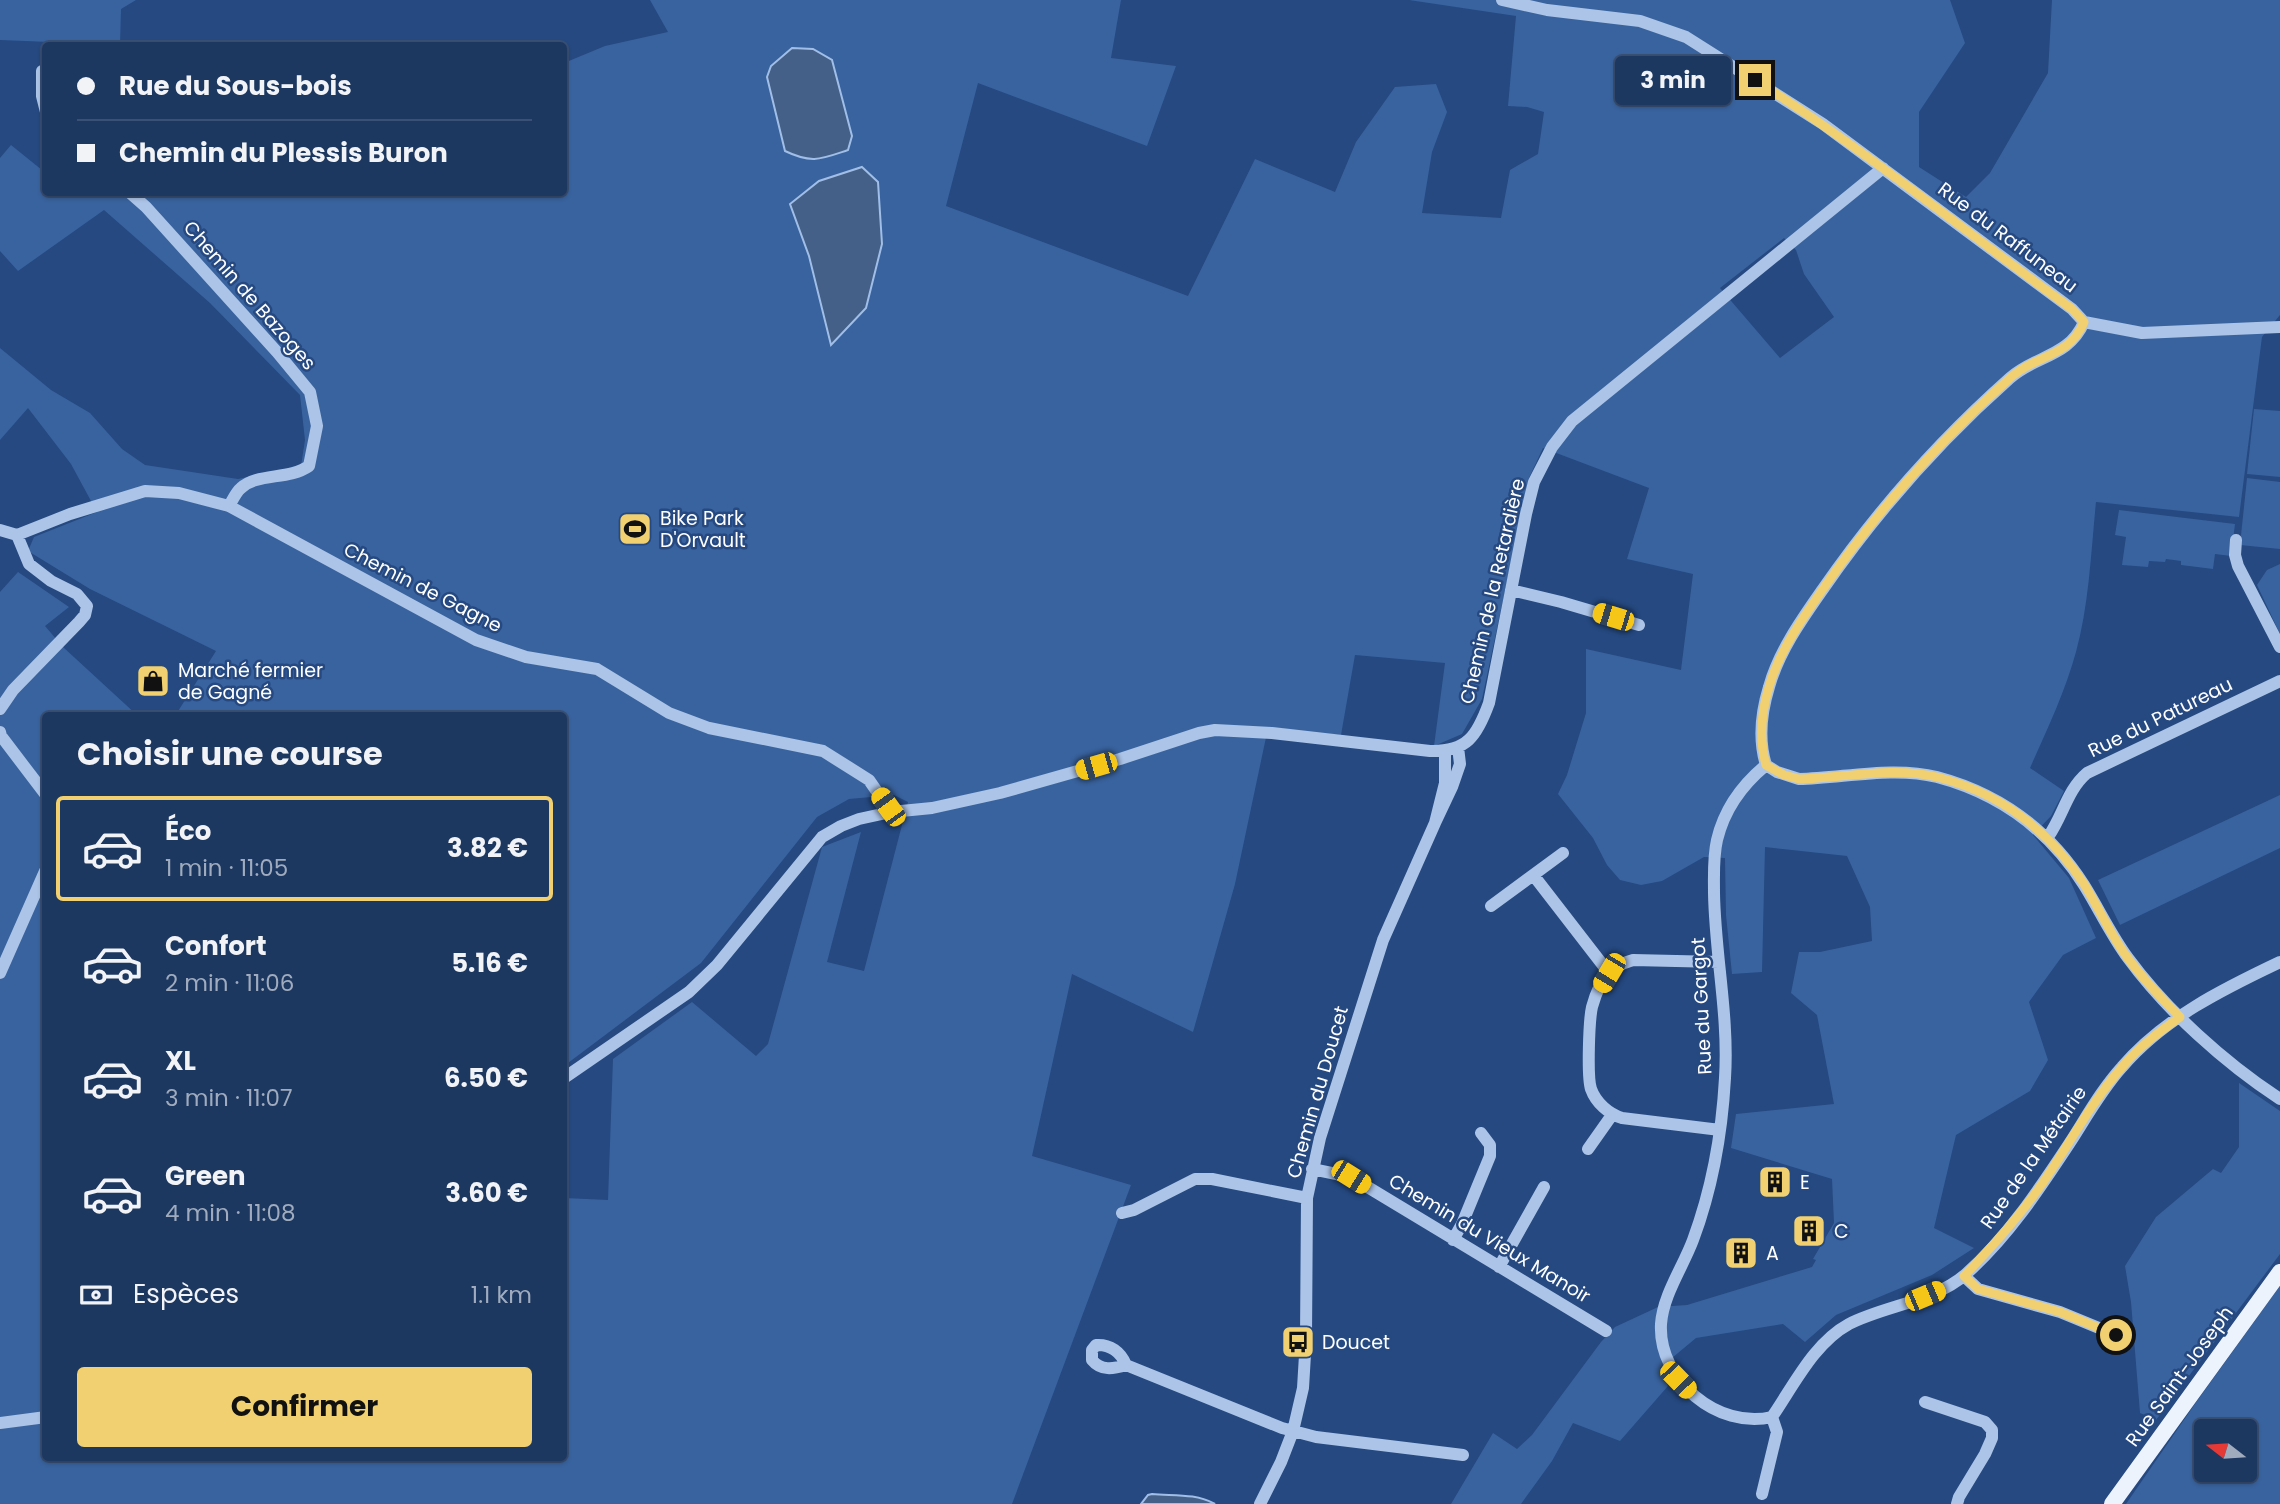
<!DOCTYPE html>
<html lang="fr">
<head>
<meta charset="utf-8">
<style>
  :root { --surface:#1c3760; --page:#294269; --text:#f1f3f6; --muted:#a0acbd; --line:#3a5175; --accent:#f0d070 }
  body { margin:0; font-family:Poppins,sans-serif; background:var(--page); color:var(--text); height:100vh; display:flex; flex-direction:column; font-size:26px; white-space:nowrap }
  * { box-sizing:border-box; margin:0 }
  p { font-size:23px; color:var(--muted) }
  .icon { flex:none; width:38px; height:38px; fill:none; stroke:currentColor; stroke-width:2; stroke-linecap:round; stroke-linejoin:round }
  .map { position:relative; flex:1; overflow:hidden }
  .sheet { position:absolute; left:42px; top:712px; width:525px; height:749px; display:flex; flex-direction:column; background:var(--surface); border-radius:7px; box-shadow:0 2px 5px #0004,0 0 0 2px var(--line) }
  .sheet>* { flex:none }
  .hud { position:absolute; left:42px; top:42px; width:525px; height:154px; border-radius:7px; box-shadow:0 2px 5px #0004,0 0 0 2px var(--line); display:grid; align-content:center; height:154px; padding:0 35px; background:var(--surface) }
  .needle { width:46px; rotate:287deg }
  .fabs { position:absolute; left:2194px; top:1419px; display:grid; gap:14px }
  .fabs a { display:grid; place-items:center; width:63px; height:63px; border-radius:7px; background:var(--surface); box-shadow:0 2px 5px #0004,0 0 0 2px var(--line); font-size:35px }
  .end { position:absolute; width:32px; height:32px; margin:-16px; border:9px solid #f0d070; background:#111; box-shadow:0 0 0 4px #111 }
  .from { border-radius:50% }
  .bubble { position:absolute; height:49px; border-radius:7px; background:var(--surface); box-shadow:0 2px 5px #0004,0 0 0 2px var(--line); font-size:23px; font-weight:700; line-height:49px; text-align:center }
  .car { position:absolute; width:21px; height:42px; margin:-21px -10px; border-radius:9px; box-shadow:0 0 5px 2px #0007; background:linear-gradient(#f5c518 24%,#345 0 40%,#f5c518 0 76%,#345 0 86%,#f5c518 0) }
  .hud b { display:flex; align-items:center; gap:24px; height:66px; font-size:26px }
  .hud b+b { border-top:2px solid var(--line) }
  .hud i { width:18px; height:18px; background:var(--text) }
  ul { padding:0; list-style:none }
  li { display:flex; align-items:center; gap:21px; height:105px; margin:0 14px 10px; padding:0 21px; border:4px solid transparent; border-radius:7px }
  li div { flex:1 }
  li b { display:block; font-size:26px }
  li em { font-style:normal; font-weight:700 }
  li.active { border-color:var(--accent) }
  li>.icon { width:63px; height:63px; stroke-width:1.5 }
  h2 { padding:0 35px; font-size:32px; line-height:84px }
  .pay { display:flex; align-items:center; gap:18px; height:77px; padding:0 35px; font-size:26px }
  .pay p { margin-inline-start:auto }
  .cta { display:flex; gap:14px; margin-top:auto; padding:14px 35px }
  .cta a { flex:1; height:80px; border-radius:7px; background:var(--accent); color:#111; font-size:28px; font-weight:700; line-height:80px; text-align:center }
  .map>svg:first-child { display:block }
  .green { fill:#39639e; fill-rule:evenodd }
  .water { fill:#456088; stroke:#a0bee7; stroke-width:2 }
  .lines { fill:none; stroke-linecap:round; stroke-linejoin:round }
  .minor { stroke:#acc4e7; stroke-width:12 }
  .major { stroke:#edf3fd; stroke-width:16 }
  .route { stroke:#f0d070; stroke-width:9 }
  .labels { text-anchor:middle; stroke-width:5; stroke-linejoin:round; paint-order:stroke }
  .street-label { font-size:19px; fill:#fff; stroke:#254980 }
  .poi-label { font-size:19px; fill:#fff; stroke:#254980; text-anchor:start }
</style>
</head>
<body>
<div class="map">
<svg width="2280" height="1504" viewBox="0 0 2280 1504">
  <rect width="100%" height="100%" fill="#254980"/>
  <path class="green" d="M0 0H136L121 9 120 46H75L74 43 0 40Z
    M650 0H1121L1111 58 1176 66 1147 146 978 83 946 206 1188 296 1255 159 1335 192 1356 142 1395 87 1436 84 1447 112 1432 152 1422 213 1501 218 1510 170 1538 154 1544 112 1527 107 1508 106 1516 16 1409 0H1950L1965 43 1919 112V167L1966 197 1990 173 2048 73 2052 0H2280V315L2262 337 2239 517 2096 502C2091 552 2089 605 2076 652 2065 692 2047 730 2030 768L2064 791 2051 816 2033 835 2069 878 2096 938 2063 955 2029 1002 2048 1060 2030 1091 1956 1135 1934 1228 1974 1248 1932 1275 1836 1315 1805 1342 1783 1324 1696 1338 1660 1368 1668 1386 1620 1441 1573 1423 1552 1461 1521 1504H1451L1493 1433 1517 1449 1532 1435 1601 1342 1615 1327 1658 1307 1687 1305 1812 1267 1816 1260 1813 1259 1834 1223 1832 1179 1731 1148 1736 1114 1834 1104 1817 1015 1791 993 1799 952H1820L1872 941 1870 907 1847 856 1765 847 1762 972 1732 974 1726 915 1725 858 1704 857 1662 881 1641 885 1620 880 1607 865 1593 838 1558 794 1567 775 1586 713V649L1681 670 1693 574 1627 559 1649 488 1543 448 1529 478 1482 699 1462 734 1434 746 1445 663 1355 655 1341 735 1268 728 1235 884 1193 1032 1072 974 1032 1156 1131 1185 1012 1504H0V592L18 572 69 607 45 626 63 647 138 716H46V1458H564V1198L608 1200 613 1059 692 1002 756 1056 768 1044 822 847 861 832 827 962 864 971 908 802 894 795 849 799 817 817 701 963 564 1066V716H175L216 651 90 589 28 551 34 537 97 512 71 464 28 408 0 440V348L51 390 90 413 122 449 145 465 238 479 301 466 305 440 300 395 210 303 104 210 18 271 0 251V158L11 145 42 170 45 161 46 192H564V63L605 46 668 32ZM862 167 878 182 882 244 866 307 831 344 809 256 790 204ZM1784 238 1796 250 1804 274 1834 317 1780 358 1720 288Z
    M2254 409 2280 411V477L2247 474Z
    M2247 478 2280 482V549L2240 545Z
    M2119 510 2235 524 2231 556 2215 554 2213 569 2181 565V561L2166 559 2165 562 2149 561 2148 567 2122 565 2126 537 2115 535Z
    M2280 564V634L2257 585 2267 570Z
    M2280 795V848L2120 925 2098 880Z
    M2239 1083 2280 1111V1254L2156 1420 2140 1413 2131 1302 2125 1266 2156 1217 2213 1169 2221 1173 2239 1147Z
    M2280 1286V1504H2126L2197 1401ZM2207 1432H2245V1470H2207Z"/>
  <path class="water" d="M792 48 813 49 832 60 852 136 848 150C821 159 812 164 785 151L767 77 771 66Z
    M862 167 878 182 882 244 866 308 831 345 809 256 790 204 819 181Z
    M1152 1494C1174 1496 1195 1493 1215 1504H1141L1148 1495Z"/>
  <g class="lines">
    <path class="minor" d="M1502 0 1547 10 1640 21 1686 37 1823 124 2072 309 2084 322 2142 333 2280 327
      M42 71V96L46 112
      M129 192 146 207 277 352 310 392 317 426 309 466C289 480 257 473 241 488 236 492 232 501 229 506
      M2084 322C2069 357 2036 355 2010 378 1939 441 1877 511 1823 589 1802 619 1779 651 1769 687 1761 713 1758 739 1766 765L1777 772 1799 779C1844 778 1893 766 1937 777 2001 794 2049 830 2084 885 2099 909 2111 935 2128 958 2167 1011 2225 1063 2280 1099
      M0 530 17 535 70 514 145 491 179 493 229 506 476 640 526 657 597 669 669 713 709 728 823 751 869 780 891 812
      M2236 540 2235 555 2238 566 2280 647
      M1511 590 1561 602 1639 625
      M0 709 13 690 79 622 85 615 87 606 77 594 51 581 29 564 17 535
      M0 732 1 736 46 795
      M1445 752V783L1435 823 1452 787 1460 764 1458 747
      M1766 765C1743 784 1724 810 1717 840 1713 857 1714 875 1714 893 1715 955 1729 1016 1725 1078 1722 1132 1712 1189 1693 1240 1683 1267 1663 1295 1661 1324 1658 1380 1718 1430 1772 1417 1794 1385 1814 1343 1849 1324 1886 1305 1934 1302 1966 1274 2008 1237 2040 1188 2071 1141 2087 1116 2102 1089 2122 1067 2164 1018 2223 989 2280 962
      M2048 837C2063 816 2067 790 2087 773L2280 681
      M1534 876 1609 973
      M1491 906 1563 853
      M1719 962 1633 960C1624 963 1616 965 1609 972 1601 981 1595 996 1592 1007 1589 1020 1587 1077 1591 1089 1596 1103 1609 1114 1622 1118L1720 1130
      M0 973 46 869
      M564 1078 689 992 717 965 822 837 841 826 859 819 891 812 932 808 1000 793 1120 759 1199 733 1215 730 1272 733 1430 751C1467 752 1477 736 1489 703L1526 514 1534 482 1552 447 1572 421 1883 168
      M1588 1149 1612 1115
      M1312 1169 1351 1177 1606 1331
      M1122 1213 1134 1210 1195 1179H1212L1307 1198
      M1453 1240 1462 1224 1490 1156V1145L1481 1133
      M1499 1267 1544 1187
      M1964 1276 1978 1289 2060 1312 2116 1335
      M1126 1365C1121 1352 1110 1344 1096 1345L1092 1350V1360C1101 1371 1113 1369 1126 1365L1282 1428 1316 1437 1463 1455
      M1925 1402 1985 1422 1992 1430V1438L1985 1454 1959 1497 1957 1504
      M0 1423 46 1417
      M1762 1494 1777 1432 1772 1417
      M1260 1504 1281 1462 1293 1431 1303 1388 1306 1338 1307 1198 1320 1138 1383 940 1435 823"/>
    <path class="major" d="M2112 1504 2280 1272"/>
  </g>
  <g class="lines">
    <path class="route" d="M1755 80C1865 150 1966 232 2072 309L2084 322C2069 358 2036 354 2010 378 1939 441 1877 511 1823 589 1802 619 1779 652 1769 687 1761 713 1759 739 1766 765L1784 775 1799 779C1844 778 1893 766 1937 777 2001 793 2048 829 2084 884 2099 908 2110 934 2127 957 2143 979 2161 998 2180 1017 2159 1032 2140 1046 2123 1066 2092 1101 2070 1143 2044 1181 2020 1216 1993 1246 1964 1276L1978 1289 2060 1312 2116 1335"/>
  </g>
  <defs>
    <symbol id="stadium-square" viewBox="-11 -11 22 22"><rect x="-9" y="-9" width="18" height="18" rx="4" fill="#f0d070" stroke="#254980"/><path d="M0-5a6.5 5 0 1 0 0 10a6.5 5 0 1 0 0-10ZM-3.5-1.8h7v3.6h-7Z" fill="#111"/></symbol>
    <symbol id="shop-square" viewBox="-11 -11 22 22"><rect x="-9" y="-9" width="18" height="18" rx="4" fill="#f0d070" stroke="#254980"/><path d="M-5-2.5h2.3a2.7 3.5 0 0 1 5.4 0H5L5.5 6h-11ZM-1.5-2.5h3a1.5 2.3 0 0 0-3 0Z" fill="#111"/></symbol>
    <symbol id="building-square" viewBox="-11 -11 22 22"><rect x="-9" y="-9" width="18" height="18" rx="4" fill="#f0d070" stroke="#254980"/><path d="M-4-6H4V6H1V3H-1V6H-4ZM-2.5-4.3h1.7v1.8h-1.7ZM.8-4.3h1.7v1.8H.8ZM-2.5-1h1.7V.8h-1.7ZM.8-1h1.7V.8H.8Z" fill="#111"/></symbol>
    <symbol id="bus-square" viewBox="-11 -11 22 22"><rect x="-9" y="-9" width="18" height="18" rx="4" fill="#f0d070" stroke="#254980"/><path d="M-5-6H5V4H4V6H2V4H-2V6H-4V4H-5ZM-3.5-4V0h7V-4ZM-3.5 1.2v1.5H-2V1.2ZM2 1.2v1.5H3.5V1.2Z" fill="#111"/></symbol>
  </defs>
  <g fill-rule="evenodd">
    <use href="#stadium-square" x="616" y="510" width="38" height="38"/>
    <use href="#shop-square" x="134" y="662" width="38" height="38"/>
    <use href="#building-square" x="1756" y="1163" width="38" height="38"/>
    <use href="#building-square" x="1790" y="1212" width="38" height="38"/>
    <use href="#building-square" x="1722" y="1234" width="38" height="38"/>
    <use href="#bus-square" x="1279" y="1323" width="38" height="38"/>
  </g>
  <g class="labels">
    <g class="street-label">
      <text transform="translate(2008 237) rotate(37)" y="7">Rue du Raffuneau</text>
      <text transform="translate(250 295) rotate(49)" y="7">Chemin de Bazoges</text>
      <text transform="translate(423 587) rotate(27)" y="7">Chemin de Gagne</text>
      <text transform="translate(1492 591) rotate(-77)" y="7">Chemin de la Retardière</text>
      <text transform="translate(2160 717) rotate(-26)" y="7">Rue du Patureau</text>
      <text transform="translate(1701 1006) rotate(-93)" y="7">Rue du Gargot</text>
      <text transform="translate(1317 1092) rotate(-74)" y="7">Chemin du Doucet</text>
      <text transform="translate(2033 1157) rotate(-55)" y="7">Rue de la Métairie</text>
      <text transform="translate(1490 1238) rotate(31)" y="7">Chemin du Vieux Manoir</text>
      <text transform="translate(2179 1376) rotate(-54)" y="7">Rue Saint-Joseph</text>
    </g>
    <g class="poi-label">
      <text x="660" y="525">Bike Park<tspan x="660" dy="22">D'Orvault</tspan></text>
      <text x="178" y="677">Marché fermier<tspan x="178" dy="22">de Gagné</tspan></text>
      <text x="1800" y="1189">E</text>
      <text x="1834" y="1238">C</text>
      <text x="1766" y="1260">A</text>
      <text x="1322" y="1349">Doucet</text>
    </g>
  </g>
</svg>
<div class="fabs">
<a><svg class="needle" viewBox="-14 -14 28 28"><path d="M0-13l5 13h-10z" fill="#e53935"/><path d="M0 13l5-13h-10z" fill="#a0acbd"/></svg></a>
</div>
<i class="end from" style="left:2116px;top:1335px"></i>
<i class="end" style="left:1755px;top:80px"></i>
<div class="bubble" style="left:1615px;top:56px;width:116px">3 min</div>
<i class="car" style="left:1613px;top:617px;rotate:287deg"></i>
<i class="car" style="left:1096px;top:766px;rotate:254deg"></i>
<i class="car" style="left:888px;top:807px;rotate:324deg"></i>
<i class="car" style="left:1609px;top:973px;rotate:211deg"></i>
<i class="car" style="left:1351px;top:1177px;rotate:122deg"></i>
<i class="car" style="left:1925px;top:1296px;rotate:67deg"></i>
<i class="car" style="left:1678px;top:1380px;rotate:136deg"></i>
<div class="hud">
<b><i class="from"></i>Rue du Sous-bois</b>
<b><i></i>Chemin du Plessis Buron</b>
</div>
<section class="sheet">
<h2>Choisir une course</h2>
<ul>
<li class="active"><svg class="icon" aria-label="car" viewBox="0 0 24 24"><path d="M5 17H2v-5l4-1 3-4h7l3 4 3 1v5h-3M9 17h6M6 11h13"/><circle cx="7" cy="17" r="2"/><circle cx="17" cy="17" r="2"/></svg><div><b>Éco</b><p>1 min · 11:05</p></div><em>3.82 €</em></li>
<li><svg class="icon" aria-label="car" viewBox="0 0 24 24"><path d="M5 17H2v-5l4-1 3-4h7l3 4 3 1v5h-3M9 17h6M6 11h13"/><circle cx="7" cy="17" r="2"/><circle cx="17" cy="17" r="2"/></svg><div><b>Confort</b><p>2 min · 11:06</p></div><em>5.16 €</em></li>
<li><svg class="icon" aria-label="car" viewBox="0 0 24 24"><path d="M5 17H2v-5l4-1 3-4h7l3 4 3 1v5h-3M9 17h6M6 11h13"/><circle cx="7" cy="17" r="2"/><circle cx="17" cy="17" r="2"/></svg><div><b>XL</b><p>3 min · 11:07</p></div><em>6.50 €</em></li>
<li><svg class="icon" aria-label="car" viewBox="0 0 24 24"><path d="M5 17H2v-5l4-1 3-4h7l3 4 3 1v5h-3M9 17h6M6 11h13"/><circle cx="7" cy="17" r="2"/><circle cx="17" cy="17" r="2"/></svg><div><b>Green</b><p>4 min · 11:08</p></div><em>3.60 €</em></li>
</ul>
<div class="pay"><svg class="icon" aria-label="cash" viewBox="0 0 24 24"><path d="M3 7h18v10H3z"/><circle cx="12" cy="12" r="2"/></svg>Espèces<p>1.1 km</p></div>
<div class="cta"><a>Confirmer</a></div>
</section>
</div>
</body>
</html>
